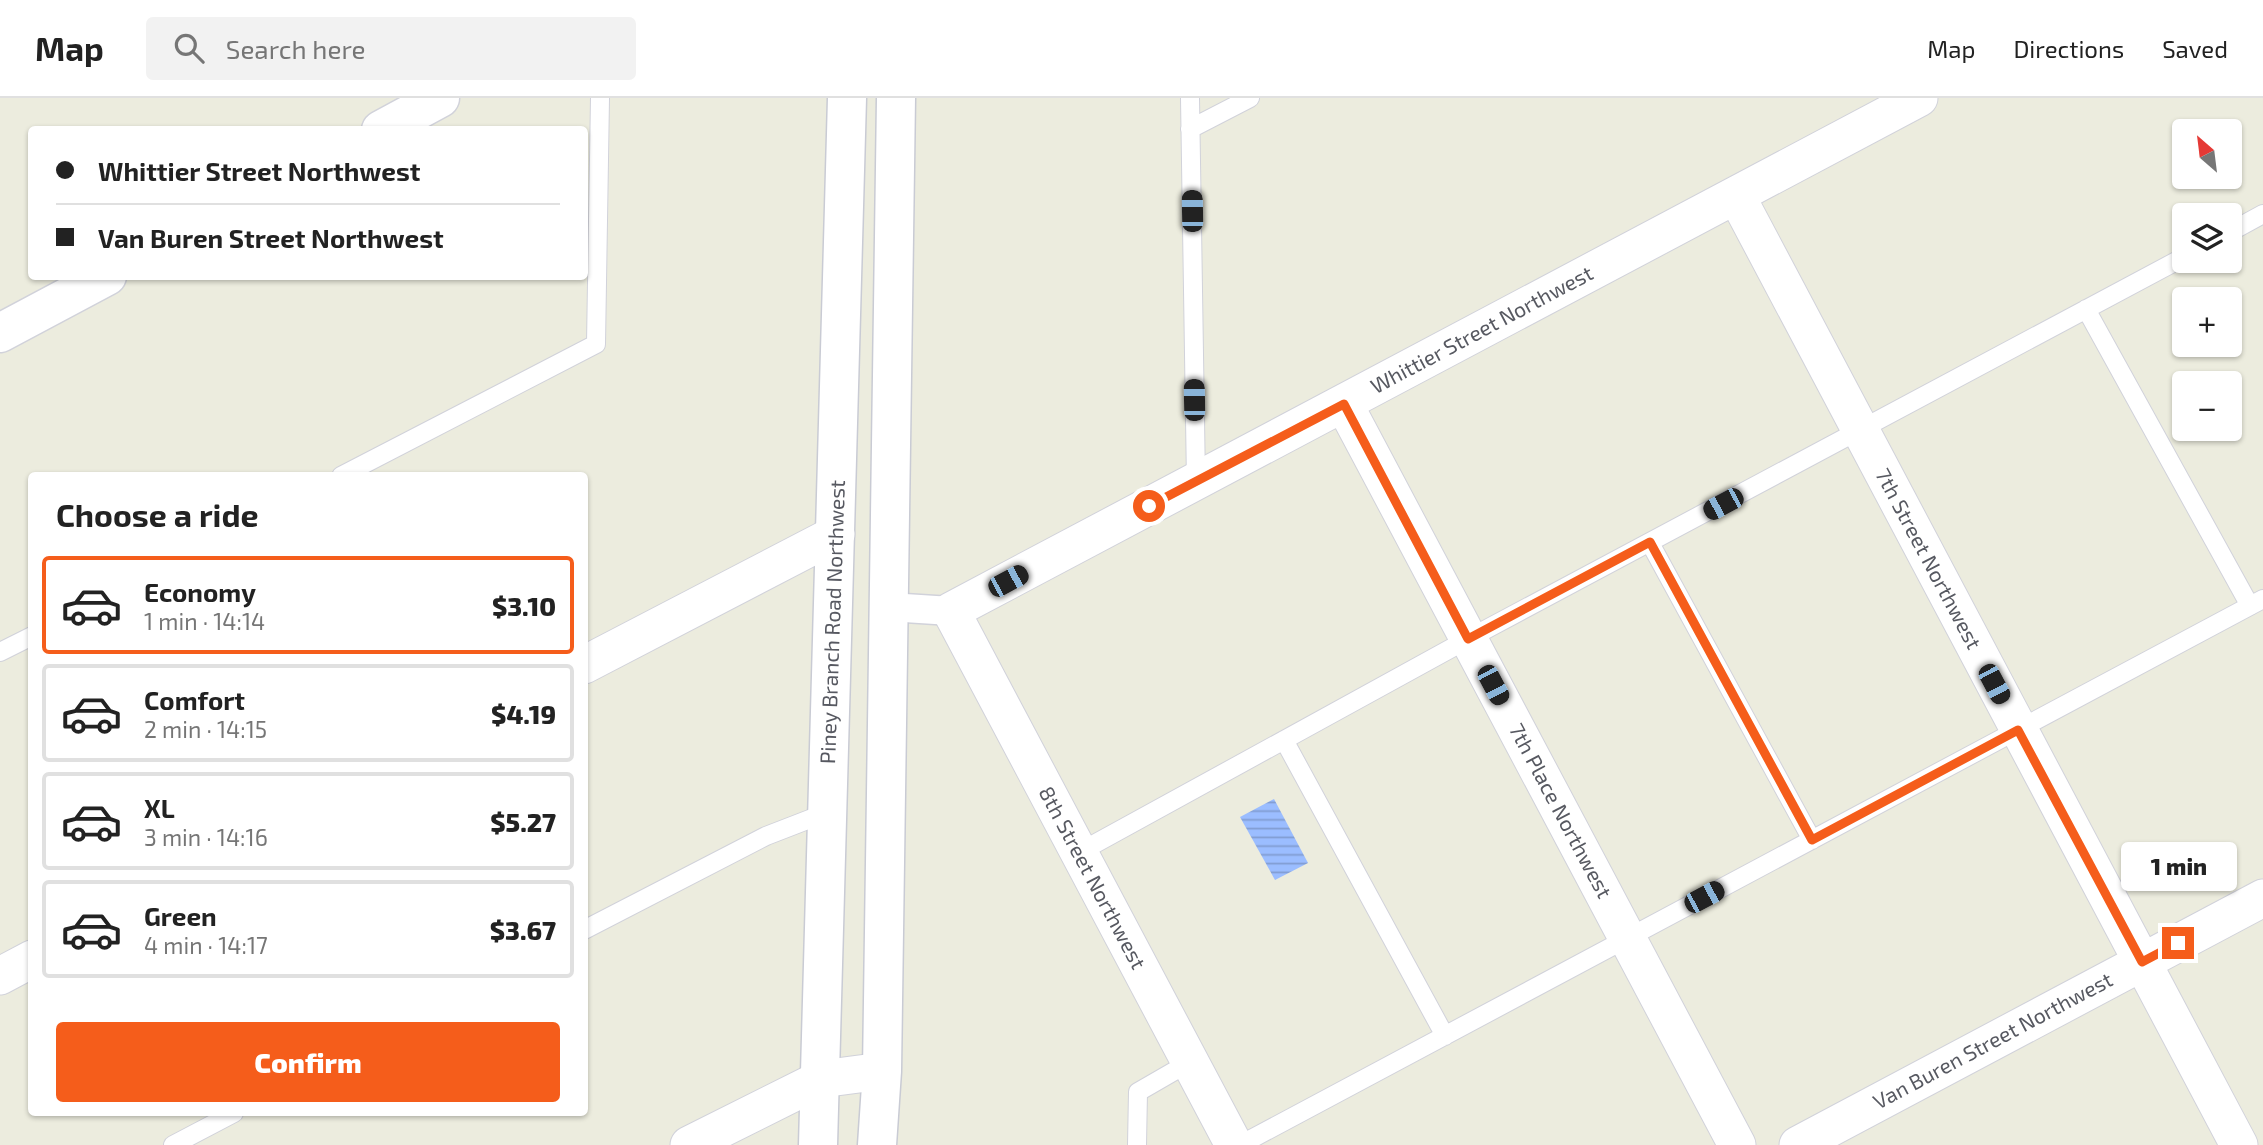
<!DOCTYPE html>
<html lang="en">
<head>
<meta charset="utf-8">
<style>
  :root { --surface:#fff; --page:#f2f2f2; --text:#222; --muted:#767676; --line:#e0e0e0; --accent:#f55d1b }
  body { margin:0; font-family:"Exo 2",sans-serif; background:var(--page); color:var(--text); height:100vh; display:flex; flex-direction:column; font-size:26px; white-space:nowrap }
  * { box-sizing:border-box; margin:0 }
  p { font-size:23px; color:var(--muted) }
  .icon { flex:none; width:38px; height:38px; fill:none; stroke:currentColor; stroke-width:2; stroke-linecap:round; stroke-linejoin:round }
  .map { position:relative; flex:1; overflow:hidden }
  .details { position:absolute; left:28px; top:374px; width:560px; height:644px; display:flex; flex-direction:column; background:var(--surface); border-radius:7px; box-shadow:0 2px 5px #0004 }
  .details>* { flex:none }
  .top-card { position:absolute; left:28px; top:28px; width:560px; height:154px; border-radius:7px; box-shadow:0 2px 5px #0004; display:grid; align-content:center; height:154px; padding:0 28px; background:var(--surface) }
  .needle { width:46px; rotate:332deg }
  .fabs { position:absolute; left:2172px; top:21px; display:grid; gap:14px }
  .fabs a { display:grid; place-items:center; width:70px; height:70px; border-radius:7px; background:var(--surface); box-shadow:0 2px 5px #0004; font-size:35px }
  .end { position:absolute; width:32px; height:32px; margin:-16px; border:9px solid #f55d1b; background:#fff; box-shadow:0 0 0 4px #fff }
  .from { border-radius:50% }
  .bubble { position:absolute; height:49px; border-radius:7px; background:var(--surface); box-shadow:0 2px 5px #0004; font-size:23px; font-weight:800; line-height:49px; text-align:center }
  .car { position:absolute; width:21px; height:42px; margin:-21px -10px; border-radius:9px; box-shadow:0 0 5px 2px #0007; background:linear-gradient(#222 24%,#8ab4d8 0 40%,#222 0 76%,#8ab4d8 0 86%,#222 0) }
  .top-card b { display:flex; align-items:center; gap:24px; height:66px; font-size:26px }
  .top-card b+b { border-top:2px solid var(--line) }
  .top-card i { width:18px; height:18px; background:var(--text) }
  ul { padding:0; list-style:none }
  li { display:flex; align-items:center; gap:21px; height:98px; margin:0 14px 10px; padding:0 14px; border:4px solid var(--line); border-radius:7px }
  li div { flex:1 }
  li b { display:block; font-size:26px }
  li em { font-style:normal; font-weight:800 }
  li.selected { border-color:var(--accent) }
  li>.icon { width:63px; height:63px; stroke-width:1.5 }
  h2 { padding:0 28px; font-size:32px; line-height:84px }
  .button { display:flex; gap:14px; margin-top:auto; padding:14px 28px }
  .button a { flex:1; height:80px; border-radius:7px; background:var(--accent); color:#fff; font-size:28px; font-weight:800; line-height:80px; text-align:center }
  header { display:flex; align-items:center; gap:42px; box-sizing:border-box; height:98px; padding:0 35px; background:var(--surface); border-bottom:2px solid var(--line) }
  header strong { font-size:33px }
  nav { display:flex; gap:38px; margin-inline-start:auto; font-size:24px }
  .search { width:490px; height:63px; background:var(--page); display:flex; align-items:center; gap:18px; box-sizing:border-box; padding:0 24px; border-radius:7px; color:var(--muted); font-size:26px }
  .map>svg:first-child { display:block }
  .water { fill:url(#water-rules) }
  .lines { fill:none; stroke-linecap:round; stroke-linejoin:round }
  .service-casing { stroke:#d1d2da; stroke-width:20 }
  .pedestrian-casing { stroke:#d1d2da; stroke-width:31 }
  .minor-casing { stroke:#d1d2da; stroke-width:39 }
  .tertiary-casing { stroke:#d1d2da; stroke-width:41 }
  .secondary-casing { stroke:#c9cbd4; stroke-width:41 }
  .service { stroke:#fff; stroke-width:18 }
  .pedestrian { stroke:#fff; stroke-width:28 }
  .minor { stroke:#fff; stroke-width:37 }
  .tertiary { stroke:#fff; stroke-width:38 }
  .secondary { stroke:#fff; stroke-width:38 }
  .route { stroke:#f55d1b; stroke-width:9 }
  .labels { text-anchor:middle; stroke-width:6; stroke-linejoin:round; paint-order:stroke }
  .street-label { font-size:21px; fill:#575961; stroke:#fff }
</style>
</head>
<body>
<header>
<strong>Map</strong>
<div class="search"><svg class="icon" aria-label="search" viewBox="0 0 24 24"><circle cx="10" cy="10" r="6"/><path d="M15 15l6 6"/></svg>Search here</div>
<nav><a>Map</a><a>Directions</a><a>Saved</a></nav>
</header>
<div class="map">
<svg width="2263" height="1047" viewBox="0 0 2263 1047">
  <defs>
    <pattern id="water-rules" width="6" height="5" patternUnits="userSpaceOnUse" patternTransform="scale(1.75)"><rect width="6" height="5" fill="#9bbdff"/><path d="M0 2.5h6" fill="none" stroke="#819dd2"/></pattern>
  </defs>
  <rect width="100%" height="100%" fill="#ececde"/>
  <path class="water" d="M1274 701 1308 765 1275 782 1240 719Z"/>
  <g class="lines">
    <defs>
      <path id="service" d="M1190 0 1196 384
        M1190 31 1250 0
        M2230 134 2263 116
        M2086 211 2250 508
        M341 378 596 246 600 0
        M1650 445 1812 742
        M0 554 32 538
        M1284 642 1445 938
        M1078 755 1468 541 2184 159
        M584 832 766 738 828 714
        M173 1047 234 1015
        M1137 1047 1138 994 1190 964
        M1240 1047 2263 501"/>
      <path id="pedestrian" d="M889 509 951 513"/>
      <path id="minor" d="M1736 97 2239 1047
        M1344 306 1737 1047
        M584 567 836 436
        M0 878 32 861
        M689 1047 821 981 882 973
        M1234 1047 951 513 1919 0
        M1798 1047 2263 800"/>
      <path id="tertiary" d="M381 32 440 0
        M0 235 107 178"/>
      <path id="secondary" d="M818 1047 847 0
        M877 1047 882 973 896 0"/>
    </defs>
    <use href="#service" class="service-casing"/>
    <use href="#pedestrian" class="pedestrian-casing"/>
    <use href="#minor" class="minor-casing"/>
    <use href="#tertiary" class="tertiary-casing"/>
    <use href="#secondary" class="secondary-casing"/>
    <use href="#service" class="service"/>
    <use href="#pedestrian" class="pedestrian"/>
    <use href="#minor" class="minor"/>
    <use href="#tertiary" class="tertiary"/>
    <use href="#secondary" class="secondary"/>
  </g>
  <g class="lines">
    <path class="route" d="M1149 408 1344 306 1468 541 1650 444 1812 742 2018 632 2142 864 2178 845"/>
  </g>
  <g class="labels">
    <g class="street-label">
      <text transform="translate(1482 232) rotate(-28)" y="7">Whittier Street Northwest</text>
      <text transform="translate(1928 461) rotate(62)" y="7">7th Street Northwest</text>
      <text transform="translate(833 524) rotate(-88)" y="7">Piney Branch Road Northwest</text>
      <text transform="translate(1560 713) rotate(62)" y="7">7th Place Northwest</text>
      <text transform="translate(1092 780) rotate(62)" y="7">8th Street Northwest</text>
      <text transform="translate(1993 943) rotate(-28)" y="7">Van Buren Street Northwest</text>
    </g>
  </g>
</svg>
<div class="fabs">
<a><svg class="needle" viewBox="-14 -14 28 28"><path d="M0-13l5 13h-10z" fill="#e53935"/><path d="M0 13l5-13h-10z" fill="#767676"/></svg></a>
<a><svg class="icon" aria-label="layers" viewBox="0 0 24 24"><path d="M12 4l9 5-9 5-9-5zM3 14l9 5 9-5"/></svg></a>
<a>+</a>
<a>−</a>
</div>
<i class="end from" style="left:1149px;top:408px"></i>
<i class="end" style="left:2178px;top:845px"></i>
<div class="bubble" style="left:2121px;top:744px;width:116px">1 min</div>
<i class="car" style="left:1192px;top:113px;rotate:359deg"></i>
<i class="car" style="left:1194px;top:302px;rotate:359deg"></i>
<i class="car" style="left:1723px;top:406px;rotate:242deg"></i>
<i class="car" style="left:1008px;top:483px;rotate:62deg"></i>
<i class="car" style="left:1994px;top:586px;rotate:152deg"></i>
<i class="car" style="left:1493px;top:587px;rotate:152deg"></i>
<i class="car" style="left:1704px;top:799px;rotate:62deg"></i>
<div class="top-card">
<b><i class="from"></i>Whittier Street Northwest</b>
<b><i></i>Van Buren Street Northwest</b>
</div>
<section class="details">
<h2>Choose a ride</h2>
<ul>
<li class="selected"><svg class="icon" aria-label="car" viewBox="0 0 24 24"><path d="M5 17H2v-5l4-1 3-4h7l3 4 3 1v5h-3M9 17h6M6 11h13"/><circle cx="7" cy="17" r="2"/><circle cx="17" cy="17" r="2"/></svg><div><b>Economy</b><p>1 min · 14:14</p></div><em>$3.10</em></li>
<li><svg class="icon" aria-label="car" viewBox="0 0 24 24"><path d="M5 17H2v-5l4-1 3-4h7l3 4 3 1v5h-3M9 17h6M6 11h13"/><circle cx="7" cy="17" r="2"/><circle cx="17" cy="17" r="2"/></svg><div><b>Comfort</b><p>2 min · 14:15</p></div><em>$4.19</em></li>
<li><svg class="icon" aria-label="car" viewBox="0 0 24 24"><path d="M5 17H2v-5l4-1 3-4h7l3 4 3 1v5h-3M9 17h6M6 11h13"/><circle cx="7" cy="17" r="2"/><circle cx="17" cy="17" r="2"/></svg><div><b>XL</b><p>3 min · 14:16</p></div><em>$5.27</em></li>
<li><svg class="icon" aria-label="car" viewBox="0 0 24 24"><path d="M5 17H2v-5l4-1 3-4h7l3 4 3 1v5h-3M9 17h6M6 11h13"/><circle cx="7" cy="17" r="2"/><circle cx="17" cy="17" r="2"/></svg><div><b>Green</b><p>4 min · 14:17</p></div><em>$3.67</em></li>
</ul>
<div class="button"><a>Confirm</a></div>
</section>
</div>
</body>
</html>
